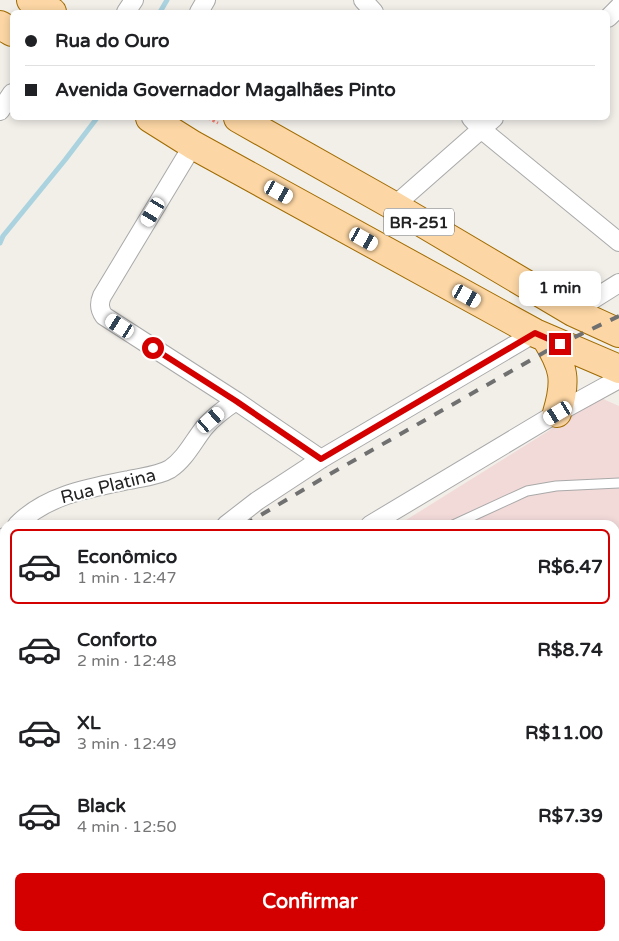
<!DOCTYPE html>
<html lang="pt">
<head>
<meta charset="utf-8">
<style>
  :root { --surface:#fff; --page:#f2f2f2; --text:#202124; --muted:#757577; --line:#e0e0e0; --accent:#d40000 }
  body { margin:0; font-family:"Varela Round",sans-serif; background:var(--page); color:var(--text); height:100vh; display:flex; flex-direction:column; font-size:19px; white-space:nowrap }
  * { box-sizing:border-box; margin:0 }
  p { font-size:16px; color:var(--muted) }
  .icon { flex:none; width:28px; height:28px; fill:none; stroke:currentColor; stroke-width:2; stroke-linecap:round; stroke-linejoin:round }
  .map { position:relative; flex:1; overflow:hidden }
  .details { position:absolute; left:0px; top:520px; width:620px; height:421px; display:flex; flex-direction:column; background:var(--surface); border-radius:15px 15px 0 0; box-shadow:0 2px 8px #0003 }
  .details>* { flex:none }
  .guide { position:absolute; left:10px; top:10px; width:600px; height:110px; border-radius:8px; box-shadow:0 2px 8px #0003; display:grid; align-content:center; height:110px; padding:0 15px; background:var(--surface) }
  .end { position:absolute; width:22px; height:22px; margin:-11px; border:6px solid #d40000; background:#fff; box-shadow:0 0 0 2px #fff }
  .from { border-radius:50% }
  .bubble { position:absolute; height:35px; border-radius:8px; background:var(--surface); box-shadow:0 2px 8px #0003; font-size:16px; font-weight:700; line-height:35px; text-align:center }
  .car { position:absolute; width:15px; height:30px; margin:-15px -8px; border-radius:6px; box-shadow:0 0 4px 1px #0007; background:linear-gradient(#fff 24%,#345 0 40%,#fff 0 76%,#345 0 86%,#fff 0) }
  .guide b { display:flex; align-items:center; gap:18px; height:48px; font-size:19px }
  .guide b+b { border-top:1px solid var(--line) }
  .guide i { width:12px; height:12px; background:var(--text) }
  ul { padding:9px 0 0; list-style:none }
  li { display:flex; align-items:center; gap:15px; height:75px; margin:0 10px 8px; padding:0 5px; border:2px solid transparent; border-radius:8px }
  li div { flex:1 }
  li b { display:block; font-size:19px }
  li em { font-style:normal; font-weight:700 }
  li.selected { border-color:var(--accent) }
  li>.icon { width:45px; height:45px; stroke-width:1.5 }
  .cta { display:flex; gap:10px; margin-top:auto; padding:10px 15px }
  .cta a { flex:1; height:58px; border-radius:8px; background:var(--accent); color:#fff; font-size:20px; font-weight:700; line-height:58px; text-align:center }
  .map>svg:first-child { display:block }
  .commercial { fill:#f2dad9 }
  .grass { fill:#cdebb0 }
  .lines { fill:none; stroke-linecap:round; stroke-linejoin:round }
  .stream { stroke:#aad3df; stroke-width:5 }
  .lane-casing { stroke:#a9a9a9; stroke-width:11 }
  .street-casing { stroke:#a9a9a9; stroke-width:20 }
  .primary-casing { stroke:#a06b00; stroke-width:30 }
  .path { stroke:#fa8072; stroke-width:3; stroke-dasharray:2.5 2.5; stroke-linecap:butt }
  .lane { stroke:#fff; stroke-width:9 }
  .street { stroke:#fff; stroke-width:18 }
  .primary { stroke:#fcd6a4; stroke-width:28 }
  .rail { stroke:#707070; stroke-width:4; stroke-dasharray:10 10; stroke-linecap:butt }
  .route { stroke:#d40000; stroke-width:6 }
  .labels { text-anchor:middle; stroke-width:4; stroke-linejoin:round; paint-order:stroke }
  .shield { fill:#fff; stroke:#646464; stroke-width:1 }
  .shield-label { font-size:16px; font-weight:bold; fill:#222 }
  .street-label { font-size:18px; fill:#222; stroke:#fff }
</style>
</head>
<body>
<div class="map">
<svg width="619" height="941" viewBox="0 0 619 941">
  <rect width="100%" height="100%" fill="#f2efe9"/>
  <path class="commercial" d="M601 398 619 406V941H125L130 936H615V525H398Z"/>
  <path class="grass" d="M615 749 619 750V937L615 935Z"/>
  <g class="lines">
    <path class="stream" d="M160 12 167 0
      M0 243 3 236 65 160 97 118"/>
    <defs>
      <path id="lane" d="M453 525 527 491 556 486 619 483
        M615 634 619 627
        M615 725 619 726
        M413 941 416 936"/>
      <path id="street" d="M363 0 374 12
        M126 12 134 0
        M199 12 206 0
        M608 18 619 7
        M0 111 12 93
        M471 118 481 129 619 242
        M193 145 102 296C99 303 99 309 104 316L236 401 321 459
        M394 206 494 118
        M573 312 619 283
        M17 525C46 495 89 488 129 480 142 477 158 476 170 469 185 459 193 442 204 428 213 417 224 409 236 401
        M226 525 257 501 321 459 535 333
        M370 525 557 413 619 379
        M0 542 5 537
        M0 707 5 703
        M83 941 88 936"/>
      <path id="primary" d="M31 0 52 12
        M0 25 12 32
        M150 118 193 145 535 333 619 369
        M238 118 394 206 573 312 619 333
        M546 338C564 367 567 380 557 413"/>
    </defs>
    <use href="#lane" class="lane-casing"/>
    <use href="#street" class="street-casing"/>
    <use href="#primary" class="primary-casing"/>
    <path class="path" d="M208 118 218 123"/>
    <use href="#lane" class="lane"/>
    <use href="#street" class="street"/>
    <use href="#primary" class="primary"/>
    <path class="rail" d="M244 525 330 474 552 348 619 316
      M0 729 5 724"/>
  </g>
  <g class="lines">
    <path class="route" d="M153 348 236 401 321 459 535 333 560 344"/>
  </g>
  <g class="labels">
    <rect class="shield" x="384" y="208.5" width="70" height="27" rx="4"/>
    <g class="shield-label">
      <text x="419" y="228">BR-251</text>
    </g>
    <g class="street-label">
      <text transform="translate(108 486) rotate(-14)" y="6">Rua Platina</text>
    </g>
  </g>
</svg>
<i class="end from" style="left:153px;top:348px"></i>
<i class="end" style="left:560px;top:344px"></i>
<div class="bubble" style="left:519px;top:271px;width:82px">1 min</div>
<i class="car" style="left:279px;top:192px;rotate:119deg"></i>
<i class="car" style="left:153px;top:212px;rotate:211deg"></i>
<i class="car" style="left:364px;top:239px;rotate:119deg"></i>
<i class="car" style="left:467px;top:296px;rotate:119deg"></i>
<i class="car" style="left:120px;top:326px;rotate:303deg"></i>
<i class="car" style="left:558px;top:413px;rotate:239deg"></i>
<i class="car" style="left:211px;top:420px;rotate:49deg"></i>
<div class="guide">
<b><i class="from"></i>Rua do Ouro</b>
<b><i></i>Avenida Governador Magalhães Pinto</b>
</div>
<section class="details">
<ul>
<li class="selected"><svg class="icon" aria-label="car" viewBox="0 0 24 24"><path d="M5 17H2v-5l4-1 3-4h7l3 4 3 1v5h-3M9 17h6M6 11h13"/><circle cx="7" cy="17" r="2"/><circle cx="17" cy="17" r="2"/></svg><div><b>Econômico</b><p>1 min · 12:47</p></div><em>R$6.47</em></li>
<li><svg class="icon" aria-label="car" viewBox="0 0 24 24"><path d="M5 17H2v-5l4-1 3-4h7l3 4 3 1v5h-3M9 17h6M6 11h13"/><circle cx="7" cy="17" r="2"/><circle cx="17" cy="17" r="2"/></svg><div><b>Conforto</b><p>2 min · 12:48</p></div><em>R$8.74</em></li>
<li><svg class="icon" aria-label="car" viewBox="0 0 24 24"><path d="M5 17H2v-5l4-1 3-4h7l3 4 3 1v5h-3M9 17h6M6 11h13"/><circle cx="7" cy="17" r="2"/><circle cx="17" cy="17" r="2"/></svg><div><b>XL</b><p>3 min · 12:49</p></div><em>R$11.00</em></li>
<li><svg class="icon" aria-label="car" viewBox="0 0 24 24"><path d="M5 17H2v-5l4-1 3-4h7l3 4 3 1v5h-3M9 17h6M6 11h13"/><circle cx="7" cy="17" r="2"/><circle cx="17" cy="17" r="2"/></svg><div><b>Black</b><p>4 min · 12:50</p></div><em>R$7.39</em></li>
</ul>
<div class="cta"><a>Confirmar</a></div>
</section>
</div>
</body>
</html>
